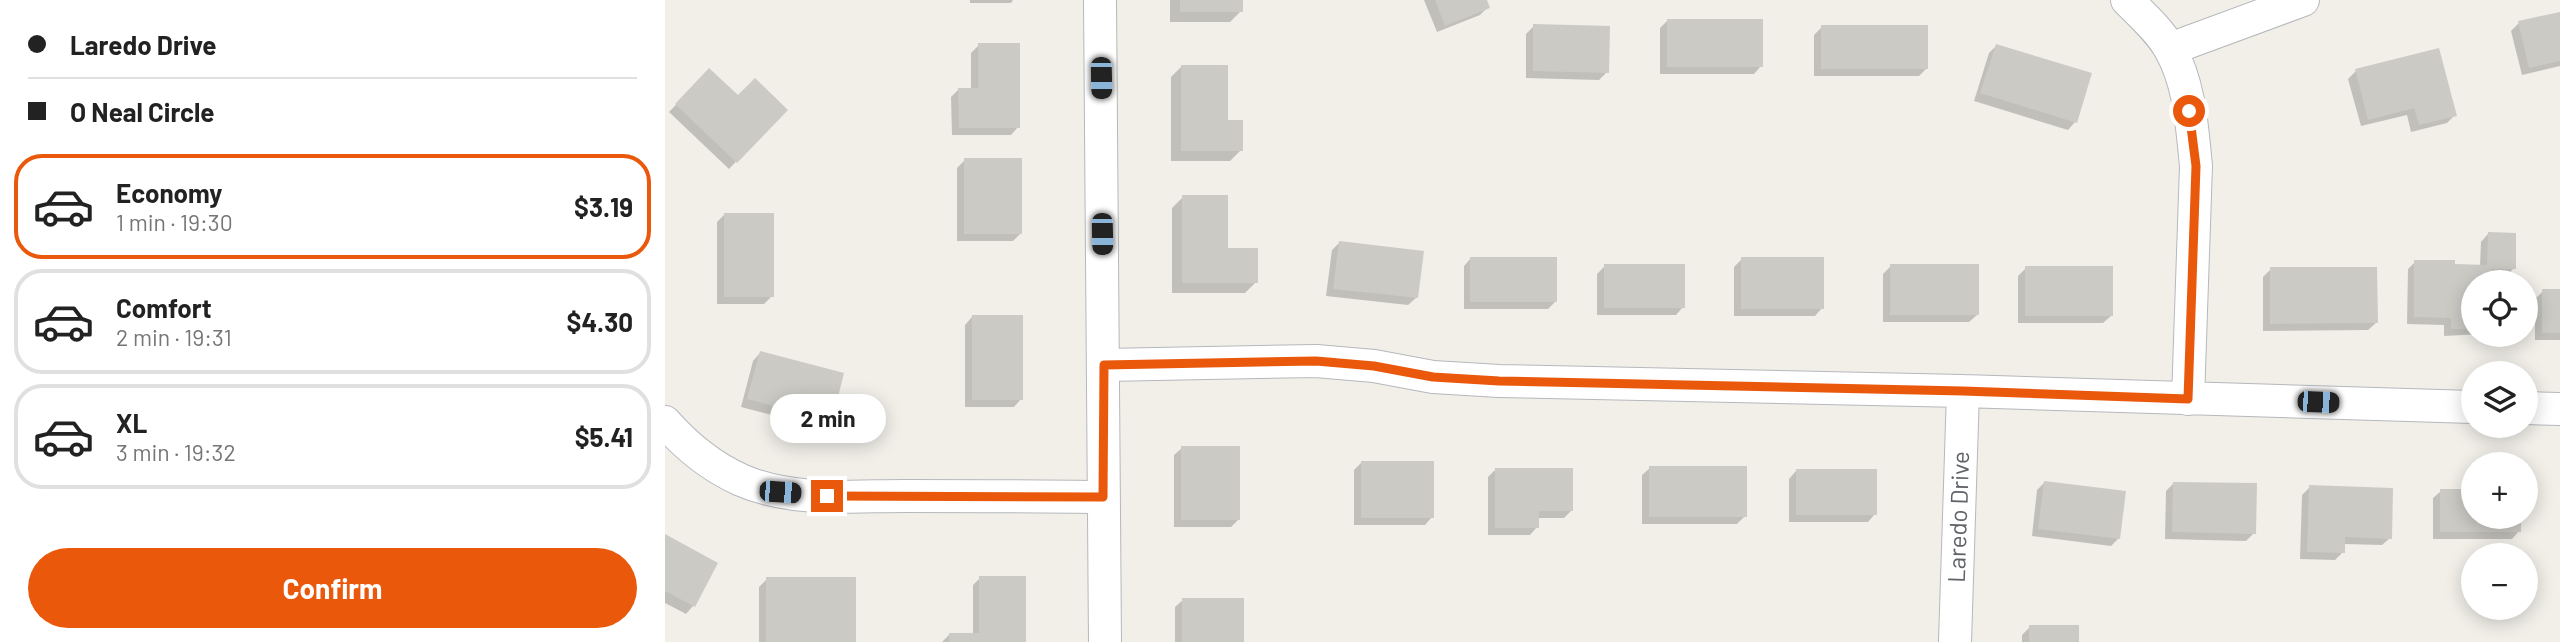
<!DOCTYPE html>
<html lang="en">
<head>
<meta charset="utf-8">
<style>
  :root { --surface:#fff; --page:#f2f2f2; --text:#222; --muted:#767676; --line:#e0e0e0; --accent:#ea580c }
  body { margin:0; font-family:Barlow,sans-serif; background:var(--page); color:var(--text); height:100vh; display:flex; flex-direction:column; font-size:26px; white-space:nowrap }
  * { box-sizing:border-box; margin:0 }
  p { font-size:23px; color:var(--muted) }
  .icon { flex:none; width:38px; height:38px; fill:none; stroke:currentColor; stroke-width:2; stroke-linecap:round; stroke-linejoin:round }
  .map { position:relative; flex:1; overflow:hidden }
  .side { display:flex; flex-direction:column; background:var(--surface); width:665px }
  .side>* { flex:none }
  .top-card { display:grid; align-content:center; height:154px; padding:0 28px; background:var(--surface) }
  .tools { position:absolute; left:1796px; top:270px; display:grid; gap:14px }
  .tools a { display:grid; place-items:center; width:77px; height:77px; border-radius:50%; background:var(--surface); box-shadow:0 4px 18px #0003; font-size:35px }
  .end { position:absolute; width:32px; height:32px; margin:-16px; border:9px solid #ea580c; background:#fff; box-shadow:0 0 0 4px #fff }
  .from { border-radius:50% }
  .bubble { position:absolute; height:49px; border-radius:24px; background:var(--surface); box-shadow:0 4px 18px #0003; font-size:23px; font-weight:700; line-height:49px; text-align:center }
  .car { position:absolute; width:21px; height:42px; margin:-21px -10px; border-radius:9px; box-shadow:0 0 5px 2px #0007; background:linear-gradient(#222 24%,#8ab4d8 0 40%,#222 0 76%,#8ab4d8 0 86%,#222 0) }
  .top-card b { display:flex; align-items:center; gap:24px; height:66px; font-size:26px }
  .top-card b+b { border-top:2px solid var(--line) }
  .top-card i { width:18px; height:18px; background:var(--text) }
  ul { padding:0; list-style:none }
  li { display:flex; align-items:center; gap:21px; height:105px; margin:0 14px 10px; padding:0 14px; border:4px solid var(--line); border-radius:28px }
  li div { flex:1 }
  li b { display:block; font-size:26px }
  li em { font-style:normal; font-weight:700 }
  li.current { border-color:var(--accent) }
  li>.icon { width:63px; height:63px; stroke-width:1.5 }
  .button { display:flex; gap:14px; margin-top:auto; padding:14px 28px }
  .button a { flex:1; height:80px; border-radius:42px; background:var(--accent); color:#fff; font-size:28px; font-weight:700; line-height:80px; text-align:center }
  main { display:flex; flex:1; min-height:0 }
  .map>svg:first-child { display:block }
  .shadow { fill:#0003 }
  .building { fill:#cccac5 }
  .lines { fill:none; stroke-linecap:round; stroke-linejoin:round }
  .street-casing { stroke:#b5b8bc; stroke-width:34 }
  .street { stroke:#fff; stroke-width:32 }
  .route { stroke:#ea580c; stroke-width:9 }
  .labels { text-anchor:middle; stroke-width:6; stroke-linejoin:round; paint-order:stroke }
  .street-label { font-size:24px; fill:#5f6368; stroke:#fff }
</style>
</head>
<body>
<main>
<section class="side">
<div class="top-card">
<b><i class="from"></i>Laredo Drive</b>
<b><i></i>O Neal Circle</b>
</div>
<ul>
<li class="current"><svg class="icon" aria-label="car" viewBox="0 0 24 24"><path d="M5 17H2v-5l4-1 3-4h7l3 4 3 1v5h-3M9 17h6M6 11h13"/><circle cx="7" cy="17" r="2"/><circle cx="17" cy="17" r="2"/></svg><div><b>Economy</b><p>1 min · 19:30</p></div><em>$3.19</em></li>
<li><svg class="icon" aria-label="car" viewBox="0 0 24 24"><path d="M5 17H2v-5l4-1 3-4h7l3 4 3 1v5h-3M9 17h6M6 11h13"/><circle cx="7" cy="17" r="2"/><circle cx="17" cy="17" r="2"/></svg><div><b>Comfort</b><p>2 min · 19:31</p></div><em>$4.30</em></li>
<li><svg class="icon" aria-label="car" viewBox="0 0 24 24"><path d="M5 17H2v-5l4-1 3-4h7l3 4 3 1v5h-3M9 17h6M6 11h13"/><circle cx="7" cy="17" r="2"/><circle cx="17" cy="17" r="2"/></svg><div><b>XL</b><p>3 min · 19:32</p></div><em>$5.41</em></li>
</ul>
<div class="button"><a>Confirm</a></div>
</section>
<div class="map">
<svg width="1895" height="642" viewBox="0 0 1895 642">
  <rect width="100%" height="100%" fill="#f1efe8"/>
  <path class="shadow" d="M305 0H348L346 3H305Z
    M505 0H576V11L565 22H505Z
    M759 0H820L823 7 815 15 772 32Z
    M1895 14V66L1857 75 1846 31 1854 23Z
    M1002 21 1096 66 1089 74H995V28Z
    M869 26 942 72 934 80 861 78V34Z
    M1157 27 1262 68 1254 76H1149V35Z
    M314 45 353 127 346 135H287L286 97 294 89H306V53Z
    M1331 46 1410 122 1403 130 1309 101 1324 53Z
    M517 66 562 122 576 150 565 161H506V77Z
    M45 70 73 97 120 110 64 169 4 112Z
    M1691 71 1790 115 1782 123 1746 132 1742 115 1696 126 1683 79Z
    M300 160 356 233 348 241H292V168Z
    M518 197 591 282 580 293H507V208Z
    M60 214 107 296 99 304H52V222Z
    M1823 234 1849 268 1841 276H1824L1808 282V334H1817L1779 336V325L1742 324 1743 269 1750 262 1815 267 1816 242Z
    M674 243 751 298 743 305 661 296 667 250Z
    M806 258 890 302 883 309H799V266Z
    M1077 259 1157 308 1150 316H1069V267Z
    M940 266 1018 307 1011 315H932V274Z
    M1226 266 1312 315 1304 322H1218V274Z
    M1361 268 1446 316 1438 323H1353V276Z
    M1606 269 1711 323 1703 330 1598 331V277Z
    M1878 291H1895V340H1870V299Z
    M307 317 356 399 349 407H300V325Z
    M95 353 165 420 157 428 76 407 88 361Z
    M517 448 573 520 566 527H509V455Z
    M697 462 767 517 760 525H689V470Z
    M985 468 1080 516 1072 524H977V475Z
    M830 470 907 510 899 518H872V527L865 535H823V477Z
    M1131 471 1210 514 1203 522H1124V479Z
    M1380 482 1453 539 1446 546 1367 536 1372 490Z
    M1509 483 1589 533 1581 541 1500 539 1501 491Z
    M1645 487 1725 538 1717 545 1678 544V552L1670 560 1635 559 1637 495Z
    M1776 491 1808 516 1854 531 1847 539H1768V498Z
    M0 536 51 564 28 606 21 614 0 603Z
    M315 578 359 642H277L285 634H308V585Z
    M102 579 190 642H94V587Z
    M518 600 577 642H510V607Z
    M1365 627 1412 642H1357V635Z"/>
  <path class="building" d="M515 0H578V12H515Z
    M770 0H822L825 8 780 26Z
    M1895 12V61L1864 68 1853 21Z
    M1002 19H1098V67H1002Z
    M868 24 945 26 944 73 868 71Z
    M1156 25H1263V69H1156Z
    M313 43H355V128H294L293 88H313Z
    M1331 44 1427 73 1412 123 1315 93Z
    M1774 48 1792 116 1754 125 1749 108 1703 120 1690 69Z
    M516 65H563V120H578V151H516Z
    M44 68 73 95 90 78 123 110 72 163 10 104Z
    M299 158H357V234H299Z
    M517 195H563V248H593V283H517Z
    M59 213H109V297H59Z
    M1823 232 1851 233V269H1826V282H1808V329H1786V318L1749 317V260H1790V264L1822 265Z
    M674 241 759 251 753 298 668 289Z
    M805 257H892V302H805Z
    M1076 257H1159V309H1076Z
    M939 264H1020V308H939Z
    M1225 264H1314V315H1225Z
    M1360 266H1448V316H1360Z
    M1605 267H1712L1713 323 1605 324Z
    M1877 289H1895V333H1877Z
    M307 315H358V400H307Z
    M95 351 179 373 167 421 82 399Z
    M516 446H575V520H516Z
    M696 461H769V518H696Z
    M984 466H1082V517H984Z
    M830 468H908V511H874V528H830Z
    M1131 469H1212V515H1131Z
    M1379 481 1461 491 1455 539 1373 529Z
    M1508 482 1592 483 1591 534 1507 532Z
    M1644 485 1728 488 1727 539 1680 537V553L1642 552Z
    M1775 489H1808V516H1856V532H1775Z
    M0 534 53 563 30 607 0 591Z
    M314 576H361V642H284V633H314Z
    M101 577H191V642H101Z
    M517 598H579V642H517Z
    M1364 625H1414V642H1364Z"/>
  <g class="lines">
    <defs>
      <path id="street" d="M435 0 440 642
        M1462 0C1477 15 1495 31 1505 49 1525 84 1527 127 1531 166L1523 399
        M1505 49 1638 0
        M439 365 651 361 709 366 768 377 834 381 1298 391 1808 407
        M1860 408 1895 409
        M0 422C22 447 45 466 76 480 126 502 186 496 240 496 306 496 372 496 438 497
        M1290 642 1298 391"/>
    </defs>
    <use href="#street" class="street-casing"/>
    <use href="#street" class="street"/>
  </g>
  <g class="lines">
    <path class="route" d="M162 496 438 497 439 365 651 361 709 366 768 377 834 381 1298 391 1523 399 1531 166 1524 111"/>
  </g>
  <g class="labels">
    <g class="street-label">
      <text transform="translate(1294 517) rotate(-88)" y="8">Laredo Drive</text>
    </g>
  </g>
</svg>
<div class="tools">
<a><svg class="icon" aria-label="locate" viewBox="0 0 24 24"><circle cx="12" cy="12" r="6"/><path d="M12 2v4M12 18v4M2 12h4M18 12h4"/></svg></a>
<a><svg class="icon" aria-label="layers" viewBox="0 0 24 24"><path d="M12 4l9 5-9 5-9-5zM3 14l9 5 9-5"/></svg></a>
<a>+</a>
<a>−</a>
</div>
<i class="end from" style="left:1524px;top:111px"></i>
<i class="end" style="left:162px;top:496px"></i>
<div class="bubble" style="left:105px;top:394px;width:116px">2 min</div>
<i class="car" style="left:436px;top:78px;rotate:179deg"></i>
<i class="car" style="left:437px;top:234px;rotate:179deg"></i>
<i class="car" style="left:1653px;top:402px;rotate:92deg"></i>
<i class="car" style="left:115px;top:492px;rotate:94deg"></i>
</div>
</main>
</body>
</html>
